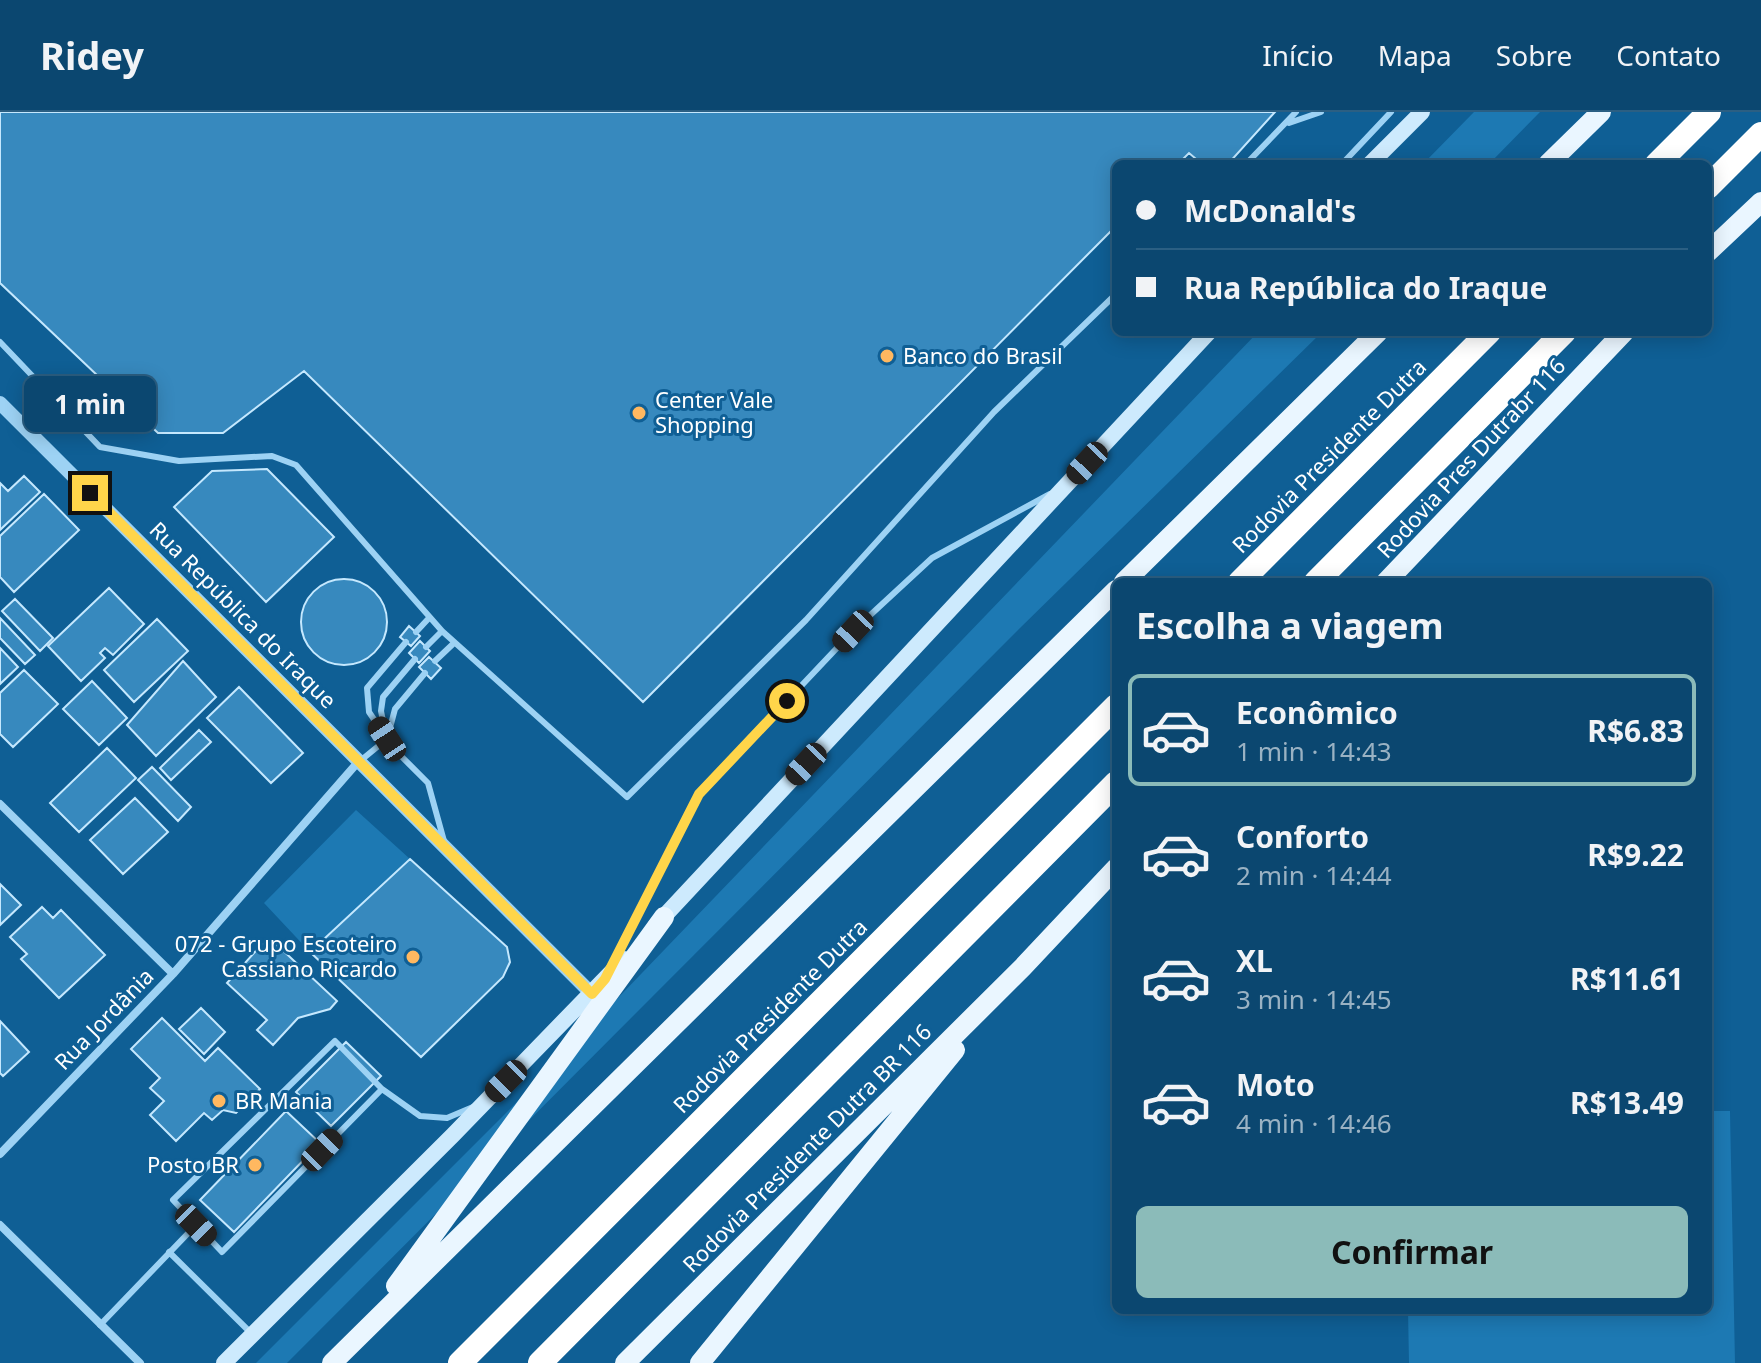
<!DOCTYPE html>
<html lang="pt">
<head>
<meta charset="utf-8">
<style>
  :root { --surface:#0b4770; --page:#144e75; --text:#f1f3f6; --muted:#9ab2c3; --line:#2b5f83; --accent:#8bbbb9 }
  body { margin:0; font-family:"Noto Sans",sans-serif; background:var(--page); color:var(--text); height:100vh; display:flex; flex-direction:column; font-size:30px; white-space:nowrap }
  * { box-sizing:border-box; margin:0 }
  p { font-size:26px; color:var(--muted) }
  .icon { flex:none; width:44px; height:44px; fill:none; stroke:currentColor; stroke-width:2; stroke-linecap:round; stroke-linejoin:round }
  .map { position:relative; flex:1; overflow:hidden }
  .side { position:absolute; left:1112px; top:466px; width:600px; height:736px; display:flex; flex-direction:column; background:var(--surface); border-radius:12px; box-shadow:0 4px 20px #0003,0 0 0 2px var(--line) }
  .side>* { flex:none }
  .banner { position:absolute; left:1112px; top:48px; width:600px; height:176px; border-radius:12px; box-shadow:0 4px 20px #0003,0 0 0 2px var(--line); display:grid; align-content:center; height:176px; padding:0 24px; background:var(--surface) }
  .end { position:absolute; width:36px; height:36px; margin:-18px; border:10px solid #ffd54a; background:#111; box-shadow:0 0 0 4px #111 }
  .from { border-radius:50% }
  .bubble { position:absolute; height:56px; border-radius:12px; background:var(--surface); box-shadow:0 4px 20px #0003,0 0 0 2px var(--line); font-size:26px; font-weight:700; line-height:56px; text-align:center }
  .car { position:absolute; width:24px; height:48px; margin:-24px -12px; border-radius:10px; box-shadow:0 0 6px 2px #0007; background:linear-gradient(#222 24%,#8ab4d8 0 40%,#222 0 76%,#8ab4d8 0 86%,#222 0) }
  .banner b { display:flex; align-items:center; gap:28px; height:76px; font-size:30px }
  .banner b+b { border-top:2px solid var(--line) }
  .banner i { width:20px; height:20px; background:var(--text) }
  ul { padding:0; list-style:none }
  li { display:flex; align-items:center; gap:24px; height:112px; margin:0 16px 12px; padding:0 8px; border:4px solid transparent; border-radius:12px }
  li div { flex:1 }
  li b { display:block; font-size:30px }
  li em { font-style:normal; font-weight:700 }
  li.active { border-color:var(--accent) }
  li>.icon { width:72px; height:72px; stroke-width:1.5 }
  h2 { padding:0 24px; font-size:36px; line-height:96px }
  .cta { display:flex; gap:16px; margin-top:auto; padding:16px 24px }
  .cta a { flex:1; height:92px; border-radius:12px; background:var(--accent); color:#111; font-size:32px; font-weight:700; line-height:92px; text-align:center }
  header { display:flex; align-items:center; gap:48px; box-sizing:border-box; height:112px; padding:0 40px; background:var(--surface); border-bottom:2px solid var(--line) }
  header strong { font-size:38px }
  nav { display:flex; gap:44px; margin-inline-start:auto; font-size:28px }
  .map>svg:first-child { display:block }
  .green { fill:#1d79b3 }
  .building { fill:#3789be; stroke:#c5e8fe; stroke-width:2 }
  .lines { fill:none; stroke-linecap:round; stroke-linejoin:round }
  .service { stroke:#9dd2f4; stroke-width:6 }
  .minor { stroke:#9dd2f4; stroke-width:8 }
  .tertiary { stroke:#9dd2f4; stroke-width:14 }
  .secondary { stroke:#cdeafd; stroke-width:16 }
  .primary { stroke:#eaf6ff; stroke-width:20 }
  .motorway { stroke:#fff; stroke-width:24 }
  .route { stroke:#ffd54a; stroke-width:10 }
  .poi-dot { fill:#ffb860; stroke:#0f5f95; stroke-width:3 }
  .labels { text-anchor:middle; stroke-width:6; stroke-linejoin:round; paint-order:stroke }
  .poi-label { font-size:22px; fill:#fff; stroke:#0f5f95; text-anchor:start }
  .street-label { font-size:22px; fill:#fff; stroke:#0f5f95 }
</style>
</head>
<body>
<header>
<strong>Ridey</strong>
<nav><a>Início</a><a>Mapa</a><a>Sobre</a><a>Contato</a></nav>
</header>
<div class="map">
<svg width="1761" height="1251" viewBox="0 0 1761 1251">
  <rect width="100%" height="100%" fill="#0f5f95"/>
  <path class="green" d="M1474 0H1540L1489 52H1423Z
    M1258 220H1322L1019 517 287 1251H256L543 964Z
    M356 698 410 747 310 840 264 791Z
    M1708 999H1730L1735 1251H1409L1408 1198H1708Z"/>
  <path class="building" d="M0 0H1275L1228 52H1202L1189 41 1178 52H1116V114L643 590 304 259 223 321H158L0 171Z
    M267 357 334 425 266 490 174 395 212 359Z
    M24 364 40 380 0 418V371L8 379Z
    M44 382 79 418 14 480 0 465V424Z
    M301 510a43 43 0 1 1 86 0a43 43 0 1 1-86 0Z
    M109 476 144 512 113 543 105 536 100 541 105 546 81 569 48 534Z
    M15 487 53 526 40 539 2 499Z
    M0 506 35 543 25 552 0 526Z
    M157 507 188 539 134 590 104 558Z
    M409 514 420 524 411 534 400 525Z
    M420 529 430 539 419 551 409 541Z
    M0 536 18 555 0 572Z
    M429 545 441 556 431 567 419 555Z
    M183 549 216 585 156 644 127 613Z
    M24 558 58 592 13 635 0 622V581Z
    M92 569 127 606 99 633 63 597Z
    M239 575 303 641 271 671 207 606Z
    M199 618 211 630 171 668 160 656Z
    M107 636 136 666 79 720 50 691Z
    M152 655 191 695 178 709 138 668Z
    M135 686 168 720 123 762 90 728Z
    M410 747 507 835 510 850 503 865 421 945 310 840Z
    M0 772 21 793 0 813Z
    M42 795 53 806 61 798 105 843 59 886 21 847 27 842 10 825Z
    M262 832H276L337 889 330 897 298 906 273 933 257 918 267 908 227 871Z
    M201 896 225 920 204 942 179 917Z
    M162 906 205 949 218 936 260 977 236 1001 223 998 212 1008 204 1001 176 1029 150 1003 164 989 150 976 160 966 131 937Z
    M0 909 29 940 3 964 0 961Z
    M346 930 381 964 331 1014 296 980Z
    M286 999 320 1031 234 1120 200 1088Z"/>
  <g class="lines">
    <path class="service" d="M1289 11 1321 0
      M1246 52 1296 0
      M1342 52 1391 0
      M0 230 100 335 179 349 272 344 296 353 442 519 627 685 806 508 994 300 1116 182
      M416 520 429 506
      M406 530 367 576 369 600 394 637 428 671 444 729
      M426 535 442 519
      M435 549 454 531
      M386 624 381 599 383 585 415 547
      M360 649 387 627 395 597 425 561
      M615 849 699 682 853 519 932 446 1050 382
      M382 977 222 1140 173 1088 335 929 382 977 420 1004 447 1006 473 995
      M169 1140 252 1222
      M100 1213 196 1113"/>
    <path class="minor" d="M0 692 173 862
      M0 1042 173 862 358 650
      M0 1113 140 1251"/>
    <path class="tertiary" d="M0 291 592 882"/>
    <path class="secondary" d="M1370 52 1422 0
      M656 813 1209 220
      M224 1251 453 1023 624 847"/>
    <path class="primary" d="M1548 52 1601 0
      M1708 140 1761 90
      M1124 470 1378 220
      M1386 470 1624 220
      M396 1174 664 805
      M332 1251 1116 478
      M625 1251 1023 855 1116 756
      M700 1251 955 938"/>
    <path class="motorway" d="M1657 52 1709 0
      M1708 75 1761 22
      M1240 470 1489 220
      M1316 470 1564 220
      M460 1251 1116 594
      M540 1251 1116 671"/>
  </g>
  <g class="lines">
    <path class="route" d="M90 381 592 882 605 867 699 682 787 589"/>
  </g>
  <g class="poi-dot">
    <circle cx="887" cy="244" r="8"/>
    <circle cx="639" cy="301" r="8"/>
    <circle cx="413" cy="845" r="8"/>
    <circle cx="219" cy="989" r="8"/>
    <circle cx="255" cy="1053" r="8"/>
  </g>
  <g class="labels">
    <g class="poi-label">
      <text x="903" y="252">Banco do Brasil</text>
      <text x="655" y="296">Center Vale<tspan x="655" dy="25">Shopping</tspan></text>
      <text x="397" y="840" text-anchor="end">072 - Grupo Escoteiro<tspan x="397" dy="25">Cassiano Ricardo</tspan></text>
      <text x="235" y="997">BR Mania</text>
      <text x="239" y="1061" text-anchor="end">Posto BR</text>
    </g>
    <g class="street-label">
      <text transform="translate(1329 344) rotate(-45)" y="8">Rodovia Presidente Dutra</text>
      <text transform="translate(1471 346) rotate(-47)" y="8">Rodovia Pres Dutrabr 116</text>
      <text transform="translate(243 503) rotate(45)" y="8">Rua República do Iraque</text>
      <text transform="translate(770 904) rotate(-45)" y="8">Rodovia Presidente Dutra</text>
      <text transform="translate(104 907) rotate(-46)" y="8">Rua Jordânia</text>
      <text transform="translate(807 1036) rotate(-45)" y="8">Rodovia Presidente Dutra BR 116</text>
    </g>
  </g>
</svg>
<i class="end from" style="left:787px;top:589px"></i>
<i class="end" style="left:90px;top:381px"></i>
<div class="bubble" style="left:24px;top:264px;width:132px">1 min</div>
<i class="car" style="left:1087px;top:351px;rotate:223deg"></i>
<i class="car" style="left:853px;top:519px;rotate:223deg"></i>
<i class="car" style="left:387px;top:627px;rotate:327deg"></i>
<i class="car" style="left:806px;top:652px;rotate:223deg"></i>
<i class="car" style="left:506px;top:969px;rotate:225deg"></i>
<i class="car" style="left:322px;top:1038px;rotate:44deg"></i>
<i class="car" style="left:196px;top:1113px;rotate:136deg"></i>
<div class="banner">
<b><i class="from"></i>McDonald's</b>
<b><i></i>Rua República do Iraque</b>
</div>
<section class="side">
<h2>Escolha a viagem</h2>
<ul>
<li class="active"><svg class="icon" aria-label="car" viewBox="0 0 24 24"><path d="M5 17H2v-5l4-1 3-4h7l3 4 3 1v5h-3M9 17h6M6 11h13"/><circle cx="7" cy="17" r="2"/><circle cx="17" cy="17" r="2"/></svg><div><b>Econômico</b><p>1 min · 14:43</p></div><em>R$6.83</em></li>
<li><svg class="icon" aria-label="car" viewBox="0 0 24 24"><path d="M5 17H2v-5l4-1 3-4h7l3 4 3 1v5h-3M9 17h6M6 11h13"/><circle cx="7" cy="17" r="2"/><circle cx="17" cy="17" r="2"/></svg><div><b>Conforto</b><p>2 min · 14:44</p></div><em>R$9.22</em></li>
<li><svg class="icon" aria-label="car" viewBox="0 0 24 24"><path d="M5 17H2v-5l4-1 3-4h7l3 4 3 1v5h-3M9 17h6M6 11h13"/><circle cx="7" cy="17" r="2"/><circle cx="17" cy="17" r="2"/></svg><div><b>XL</b><p>3 min · 14:45</p></div><em>R$11.61</em></li>
<li><svg class="icon" aria-label="car" viewBox="0 0 24 24"><path d="M5 17H2v-5l4-1 3-4h7l3 4 3 1v5h-3M9 17h6M6 11h13"/><circle cx="7" cy="17" r="2"/><circle cx="17" cy="17" r="2"/></svg><div><b>Moto</b><p>4 min · 14:46</p></div><em>R$13.49</em></li>
</ul>
<div class="cta"><a>Confirmar</a></div>
</section>
</div>
</body>
</html>
